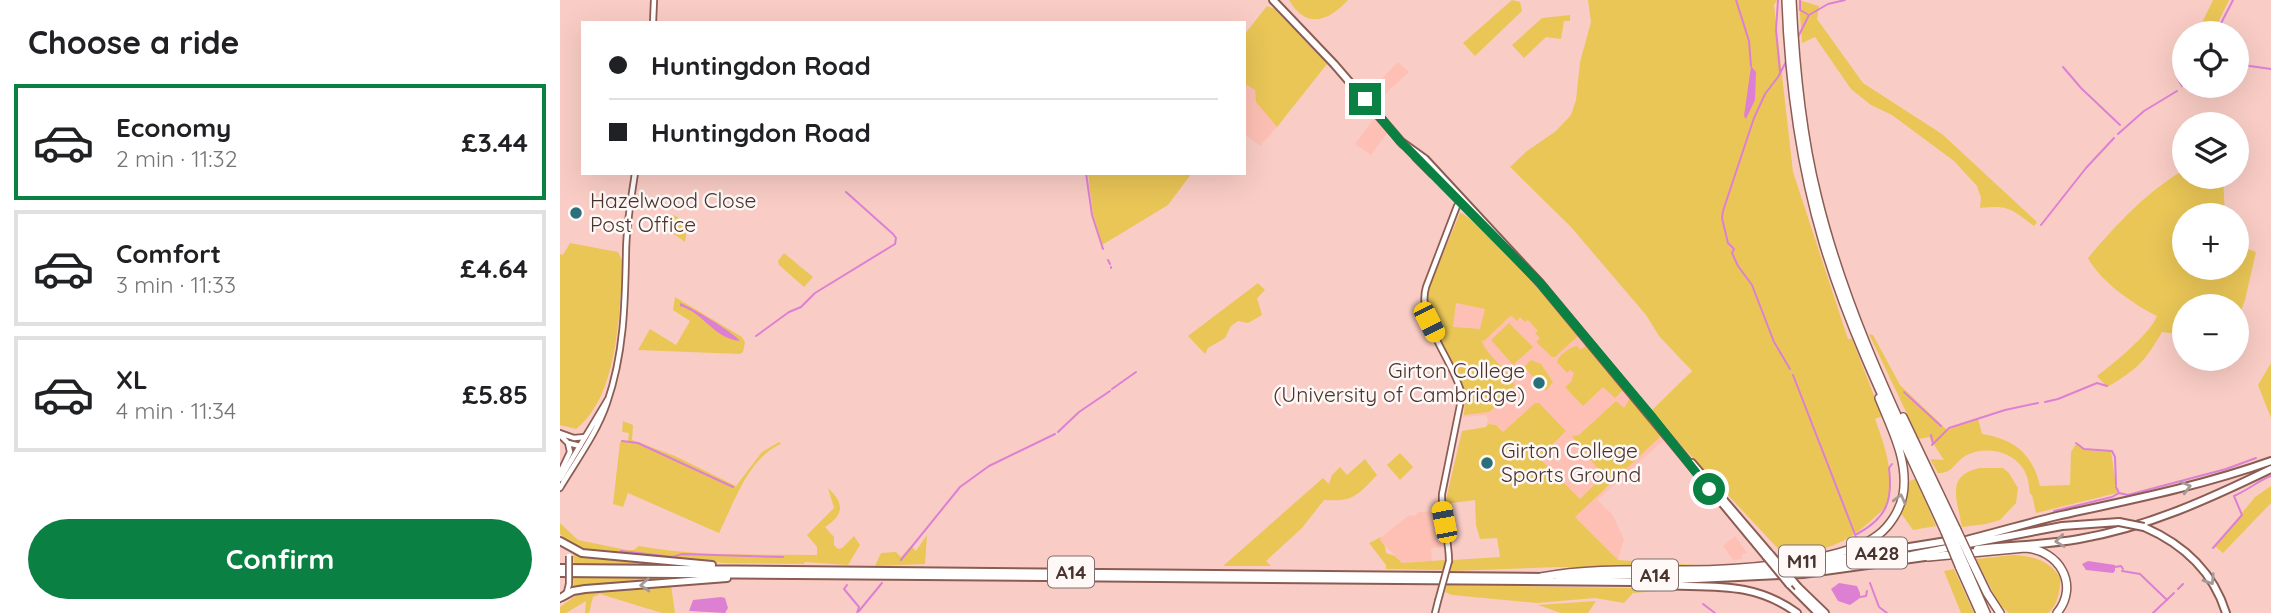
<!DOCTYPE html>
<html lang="en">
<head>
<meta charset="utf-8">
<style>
  :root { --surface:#fff; --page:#f2f2f2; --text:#202124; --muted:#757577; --line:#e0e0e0; --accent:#0b8043 }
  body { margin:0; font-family:Quicksand,sans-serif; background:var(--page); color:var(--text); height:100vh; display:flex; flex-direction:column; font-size:26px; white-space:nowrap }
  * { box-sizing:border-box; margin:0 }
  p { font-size:23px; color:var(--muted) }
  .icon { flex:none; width:38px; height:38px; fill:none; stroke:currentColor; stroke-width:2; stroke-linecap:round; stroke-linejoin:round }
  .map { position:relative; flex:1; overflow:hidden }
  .sheet { display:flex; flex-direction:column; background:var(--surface); width:560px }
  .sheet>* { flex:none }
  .hud { position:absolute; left:21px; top:21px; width:665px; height:154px; border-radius:0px; box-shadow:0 7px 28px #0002; display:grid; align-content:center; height:154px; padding:0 28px; background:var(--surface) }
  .fabs { position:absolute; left:1612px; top:21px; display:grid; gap:14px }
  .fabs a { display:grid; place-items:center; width:77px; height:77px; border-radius:50%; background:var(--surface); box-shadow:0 7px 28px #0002; font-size:35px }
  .end { position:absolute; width:32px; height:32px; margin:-16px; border:9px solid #0b8043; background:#fff; box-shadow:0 0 0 4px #fff }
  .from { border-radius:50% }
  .car { position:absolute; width:21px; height:42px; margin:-21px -10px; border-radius:9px; box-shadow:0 0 5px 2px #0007; background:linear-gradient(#f5c518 24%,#345 0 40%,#f5c518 0 76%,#345 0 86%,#f5c518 0) }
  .hud b { display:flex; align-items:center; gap:24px; height:66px; font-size:26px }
  .hud b+b { border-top:2px solid var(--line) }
  .hud i { width:18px; height:18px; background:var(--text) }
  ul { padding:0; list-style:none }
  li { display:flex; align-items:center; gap:21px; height:116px; margin:0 14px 10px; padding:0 14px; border:4px solid var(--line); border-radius:0px }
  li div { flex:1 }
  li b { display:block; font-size:26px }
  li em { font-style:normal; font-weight:800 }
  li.selected { border-color:var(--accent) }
  li>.icon { width:63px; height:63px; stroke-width:1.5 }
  h2 { padding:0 28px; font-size:32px; line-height:84px }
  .primary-button { display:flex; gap:14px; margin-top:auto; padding:14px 28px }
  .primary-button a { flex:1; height:80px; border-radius:42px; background:var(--accent); color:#fff; font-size:28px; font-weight:800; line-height:80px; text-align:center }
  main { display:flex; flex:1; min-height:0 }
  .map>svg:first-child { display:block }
  .built { fill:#fec0b4 }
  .green { fill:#eac657; fill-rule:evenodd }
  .water { fill:#dd80d4 }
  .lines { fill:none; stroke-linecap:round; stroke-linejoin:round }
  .stream { stroke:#dd80d4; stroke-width:2 }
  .tertiary-casing { stroke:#8b5c53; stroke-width:8 }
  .secondary-casing { stroke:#8b5c53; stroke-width:8 }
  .primary-casing { stroke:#8b5c53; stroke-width:10 }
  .trunk-casing { stroke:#8b5c53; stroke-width:10 }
  .motorway-casing { stroke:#8b5c53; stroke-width:10 }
  .tertiary { stroke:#fff; stroke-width:4.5 }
  .secondary { stroke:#fff; stroke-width:4.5 }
  .primary { stroke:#fff; stroke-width:6 }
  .trunk { stroke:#fff; stroke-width:6 }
  .motorway { stroke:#fff; stroke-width:7 }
  .tertiary-bridge-casing { stroke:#8b5c53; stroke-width:8; stroke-linecap:butt }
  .secondary-bridge-casing { stroke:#8b5c53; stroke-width:8; stroke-linecap:butt }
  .primary-bridge-casing { stroke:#8b5c53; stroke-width:10; stroke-linecap:butt }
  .trunk-bridge-casing { stroke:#8b5c53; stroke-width:10; stroke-linecap:butt }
  .motorway-bridge-casing { stroke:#8b5c53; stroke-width:10; stroke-linecap:butt }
  .tertiary-bridge { stroke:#fff; stroke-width:4.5 }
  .secondary-bridge { stroke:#fff; stroke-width:4.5 }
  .primary-bridge { stroke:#fff; stroke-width:6 }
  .trunk-bridge { stroke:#fff; stroke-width:6 }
  .motorway-bridge { stroke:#fff; stroke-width:7 }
  .oneway { stroke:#a49997 }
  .route { stroke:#0b8043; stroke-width:9 }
  .poi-dot { fill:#29707c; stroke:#fef8f7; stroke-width:2.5 }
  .labels { text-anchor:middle; stroke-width:5; stroke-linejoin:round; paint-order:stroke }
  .shield { fill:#fef8f7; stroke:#7f6e6b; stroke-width:2 }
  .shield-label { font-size:19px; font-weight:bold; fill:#49332f }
  .poi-label { font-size:21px; fill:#49332f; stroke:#fef8f7; text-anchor:start }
</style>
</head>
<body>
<main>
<section class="sheet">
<h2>Choose a ride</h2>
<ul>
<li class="selected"><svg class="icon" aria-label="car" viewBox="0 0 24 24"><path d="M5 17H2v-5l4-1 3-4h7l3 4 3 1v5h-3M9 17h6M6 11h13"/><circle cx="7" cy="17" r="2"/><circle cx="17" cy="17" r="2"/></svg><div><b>Economy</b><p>2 min · 11:32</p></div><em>£3.44</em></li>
<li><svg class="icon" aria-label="car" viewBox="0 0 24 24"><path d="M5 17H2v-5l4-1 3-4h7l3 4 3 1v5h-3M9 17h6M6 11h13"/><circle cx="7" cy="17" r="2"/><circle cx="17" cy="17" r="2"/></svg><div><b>Comfort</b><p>3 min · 11:33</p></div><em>£4.64</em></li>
<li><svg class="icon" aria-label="car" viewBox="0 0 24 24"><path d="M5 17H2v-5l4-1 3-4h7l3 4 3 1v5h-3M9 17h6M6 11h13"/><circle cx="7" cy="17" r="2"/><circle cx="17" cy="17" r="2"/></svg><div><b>XL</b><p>4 min · 11:34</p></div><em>£5.85</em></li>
</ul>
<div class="primary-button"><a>Confirm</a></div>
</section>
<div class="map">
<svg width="1711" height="613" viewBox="0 0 1711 613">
  <rect width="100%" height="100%" fill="#f9cdc5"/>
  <path class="built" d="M838 62 849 72 813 105 805 96Z
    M684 77 694 80 720 124 700 146 684 133Z
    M815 117 828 132 811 155 795 144Z
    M900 213H904L913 222 967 277 1019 335 1064 392 1105 439 1037 500 1052 514 1064 539 1058 560 1015 517 943 432 936 425 926 424 928 421 926 415 903 417 906 400 898 373 871 322 874 274Z
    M877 511 880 516 884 547 871 548 872 561 842 563 819 539 849 515 855 516 858 512Z
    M1175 536 1187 553 1182 554V559L1173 560 1163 546Z"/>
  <path class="green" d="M729 0H788C769 21 746 30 729 0Z
    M952 0 960 2 962 11 915 56 903 43Z
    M1028 0H1217L1214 5 1233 172 1288 339H1292L1322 416 1315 419C1324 443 1336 477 1327 503 1325 509 1318 514 1313 519 1284 546 1264 550 1225 556L1090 412 1132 371 1099 336 1086 315 1011 227 950 167 967 151 996 131 1011 115 1016 100 1020 62 1031 22Z
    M1239 0 1259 6 1257 19 1303 83 1382 134 1477 222 1474 226C1451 209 1449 205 1420 208L1421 198 1417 186 1394 161 1332 115 1311 105 1291 89 1255 37 1242 43Z
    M1653 0H1669L1653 33H1637Z
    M707 6 715 9 767 64 717 127 696 102 695 90 687 85 684 86V35Z
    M1010 15V21H1004L1001 39 986 37 964 58 952 45 982 18Z
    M1624 170V177H1663L1665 215H1624V268H1676L1677 245 1696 252 1685 300 1677 321 1676 306H1624V335L1602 332C1585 361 1577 370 1547 387L1537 376C1553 364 1590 334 1597 316 1574 305 1539 280 1528 258 1555 226 1587 191 1624 170Z
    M528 173H632L608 205 542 245 533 215Z
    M900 213C918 218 1001 314 1019 335L995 357H992L976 342 980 338 975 333 978 331 968 320 965 322 960 317 957 321 952 316 949 317 924 341 922 340C924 354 948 368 955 385L944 395 946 398 929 412 904 415C910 365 862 336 867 292ZM896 303 925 309 920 329 893 327Z
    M114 215 128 224 125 242 103 226 110 216 113 217Z
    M10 243 58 252 63 262C59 312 59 396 16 429L0 425V254L3 255Z
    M224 253 253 277 244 287 219 265 218 261Z
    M698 283 705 290 697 298 702 315 688 323 678 321 671 326 665 338 648 348 645 354 628 336Z
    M115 297 182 337 185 342 183 352 180 354 78 350 90 329 116 345 130 321 113 310Z
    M949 323 973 347 953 365 931 340Z
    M1309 334 1313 335 1340 385 1387 430 1418 419 1422 434C1454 439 1473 454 1480 486L1510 485 1511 452 1516 444 1525 450 1551 451 1557 493 1476 513 1472 495 1470 494C1469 489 1469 482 1467 477 1459 452 1427 444 1405 456 1395 462 1392 474 1378 473L1370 459 1384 460 1369 437 1359 439Z
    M1027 345 1063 390 1055 398 1043 387 1023 406 1005 387 1011 382 1014 373 1010 370 1007 373 997 362C998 356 1010 347 1017 346L1020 350Z
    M971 360 981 364 993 382 986 391 964 367Z
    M1711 363V418L1698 385Z
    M1070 398 1102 435 1015 517 1058 560 1136 565V567H1001L891 571 892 560 940 557 937 538 920 539 916 525 915 500 885 504 902 431 926 427 928 424 936 425 943 432 975 403H979L1006 431 979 458 1020 499 1042 477 1045 478 1012 436 1019 435 1056 401 1064 408Z
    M63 421 73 425 72 440 115 456 176 486 202 452 219 442 221 444C188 458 174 503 159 533L68 493 63 507 53 504 60 442 68 441 69 433 62 432Z
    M840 453 853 467 840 480 827 465Z
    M805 459 817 475C797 496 793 502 764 500L742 528 706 561 711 566H663L763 478 769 484 772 475 780 467 787 475Z
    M1420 468H1443L1449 473 1458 488 1456 503 1440 520 1426 524 1402 527C1397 500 1385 475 1420 468Z
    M1354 479 1356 480 1376 526 1353 530 1340 512 1350 481Z
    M1711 486V503L1663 553 1655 546 1695 497Z
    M268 488C284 503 285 514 265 527L274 537V545L278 549 282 548 294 536 300 545 288 565 245 562 244 564 164 563 23 551 8 542 0 534V523L18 540 67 550H74L79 546C137 557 198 554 257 555V547L247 535 274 508Z
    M367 535 365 564 315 566 321 553 336 552 341 557 351 546 356 551Z
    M821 537 820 540 825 546 826 553 835 556 842 563 885 560 884 570 826 569V565L809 543Z
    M13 552 21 555 124 565 14 564Z
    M1454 555C1474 556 1489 561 1501 578 1499 591 1499 604 1488 613H1449L1439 604 1416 559Z
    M1394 569 1414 613H1401L1384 571Z
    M13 578H127L14 588Z
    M111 585 115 613H102L40 594 33 597 29 613H25L26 601 6 613H0V607L18 594Z
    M887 585 1129 589 1073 593 1064 603 1035 598 977 603 892 595 885 592Z
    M1036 601 1028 613H1001L978 605Z"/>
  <path class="water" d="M1191 66 1196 72 1195 100 1186 119 1184 116Z
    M120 303C130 306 176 334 180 341 153 338 144 313 120 306Z
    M1528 561 1555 565V571L1553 573 1526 570 1522 564Z
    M1279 583 1297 586 1300 593V598L1290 605 1278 601 1271 589Z
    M161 597 165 598 168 608 165 613 129 611 133 600Z"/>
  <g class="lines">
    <path class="stream" d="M1176 0 1189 41 1191 66
      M1218 0 1216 30 1220 72
      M1240 0V10L1249 15 1268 4 1285 0
      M384 23 385 22
      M1656 33 1673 0
      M1237 39 1249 15
      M1227 60 1218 77 1205 94 1194 118 1163 211 1162 218 1168 243 1174 249 1172 253 1178 266 1192 285 1214 342 1230 369
      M1676 64 1711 69
      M1503 67 1521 88 1560 125
      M1622 86 1618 79 1622 64
      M1627 88 1628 86
      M1558 134 1584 111 1617 91
      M526 173 532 215 543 249
      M1481 225 1526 168 1554 138
      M548 260 550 264
      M551 267V268
      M196 336 229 312 241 307 255 293 335 244 336 238 333 234 286 192
      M1233 375 1296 537
      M552 389 576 372
      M1344 392 1381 426
      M1485 402 1498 399 1537 383 1547 386
      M1389 428 1445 410 1478 403
      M498 432 519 412 550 391
      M1371 435 1373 444
      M62 441 78 443 173 487
      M1516 443 1524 449 1552 451 1555 457 1556 485
      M1372 445 1388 429
      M1556 487 1559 493 1568 495 1666 469 1696 458
      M1494 511 1552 497 1559 493
      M1297 534C1327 518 1333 500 1329 468L1332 464
      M1653 548 1682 515 1674 496C1688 490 1698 481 1711 476
      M61 551 113 557 122 554 223 557
      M341 560 400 487 429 466 495 434
      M1555 567 1561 566 1563 569
      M1562 571 1580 574 1607 600
      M1310 583 1319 607 1327 613
      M287 585 284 589 299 607 297 613
      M1618 589 1623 584
      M1300 597 1306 596 1307 591
      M1143 604 1155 613
      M299 611 322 583
      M1593 613 1614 593"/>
    <defs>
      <path id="tertiary" d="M0 433 14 438 25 437
        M0 435 8 443 20 446
        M0 473 10 452 8 443
        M889 561C889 538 881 517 882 494L902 395C894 361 856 321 866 287L897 206 903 200
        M875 613 878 601"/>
      <path id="secondary" d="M93 23 94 0
        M0 479 48 399
        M0 488C16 461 37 433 47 403 64 354 65 304 66 254 66 226 71 200 75 173
        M0 599 7 592 9 584"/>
      <path id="primary" d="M713 0 774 64 843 144
        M840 141 865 159 980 283 1206 556
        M856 157 873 174
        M1132 463 1209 553
        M1229 584 1258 613
        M1238 587 1265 613"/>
      <path id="trunk" d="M1584 527C1623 544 1653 571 1666 613
        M0 541 22 553 152 565
        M1398 542C1431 534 1464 524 1497 516 1570 500 1641 486 1711 461
        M1417 549C1451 545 1486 545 1519 539 1588 527 1649 499 1711 469
        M1244 564 1393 540
        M0 568 985 577
        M0 573 1073 582 1243 574 1372 556
        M999 577 1152 574 1248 568 1351 555 1502 526 1559 522
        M1099 585C1150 588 1192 580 1237 613
        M2 597 13 591 25 589 167 578"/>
      <path id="motorway" d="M1226 0C1229 82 1240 164 1263 242 1293 343 1342 437 1385 532
        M1232 0C1235 65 1241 131 1257 195 1285 312 1340 422 1390 531
        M1343 417 1397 530
        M1368 557 1465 548C1499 550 1520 585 1497 613
        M1412 562 1427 593 1440 613
        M1405 565 1426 613
        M1399 566 1420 613
        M981 577C1028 568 1076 570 1125 570 1169 570 1215 566 1258 558 1278 553 1301 548 1318 535 1330 526 1340 510 1343 495 1349 461 1331 428 1319 398"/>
    </defs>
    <use href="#tertiary" class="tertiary-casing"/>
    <use href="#secondary" class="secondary-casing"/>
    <use href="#primary" class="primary-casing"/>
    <use href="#trunk" class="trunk-casing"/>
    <use href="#motorway" class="motorway-casing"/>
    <use href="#tertiary" class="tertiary"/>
    <use href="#secondary" class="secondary"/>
    <use href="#primary" class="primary"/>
    <use href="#trunk" class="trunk"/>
    <use href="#motorway" class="motorway"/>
    <defs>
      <path id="tertiary-bridge" d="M878 601 889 561"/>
      <path id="secondary-bridge" d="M9 556V584"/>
      <path id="primary-bridge" d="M1210 554 1238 587
        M1206 556 1229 584"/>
      <path id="trunk-bridge" d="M1559 522 1584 527"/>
      <path id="motorway-bridge" d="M1397 530 1412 562
        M1390 531 1405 565
        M1385 532 1399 566"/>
    </defs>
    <use href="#tertiary-bridge" class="tertiary-bridge-casing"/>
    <use href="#secondary-bridge" class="secondary-bridge-casing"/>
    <use href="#primary-bridge" class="primary-bridge-casing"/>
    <use href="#trunk-bridge" class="trunk-bridge-casing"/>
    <use href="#motorway-bridge" class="motorway-bridge-casing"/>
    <use href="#tertiary-bridge" class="tertiary-bridge"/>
    <use href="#secondary-bridge" class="secondary-bridge"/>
    <use href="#primary-bridge" class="primary-bridge"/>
    <use href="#trunk-bridge" class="trunk-bridge"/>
    <use href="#motorway-bridge" class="motorway-bridge"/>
  </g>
  <defs><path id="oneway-chevron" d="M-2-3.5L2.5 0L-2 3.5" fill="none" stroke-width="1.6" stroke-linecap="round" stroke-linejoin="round" transform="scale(1.75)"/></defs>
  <g class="oneway">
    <use href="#oneway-chevron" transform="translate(1626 487) rotate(-15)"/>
    <use href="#oneway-chevron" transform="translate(1340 499) rotate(-76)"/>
    <use href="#oneway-chevron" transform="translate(1500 541) rotate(173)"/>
    <use href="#oneway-chevron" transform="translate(1650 580) rotate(57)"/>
    <use href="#oneway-chevron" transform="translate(85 585) rotate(177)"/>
  </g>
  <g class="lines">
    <path class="route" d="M805 99 840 141 980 283 1093 418 1149 489"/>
  </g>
  <g class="poi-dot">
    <circle cx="16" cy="213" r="7"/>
    <circle cx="979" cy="383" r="7"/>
    <circle cx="927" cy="463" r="7"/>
  </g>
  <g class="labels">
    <g class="shield">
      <rect x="1287" y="537.5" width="60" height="31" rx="5"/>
      <rect x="1219" y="545.5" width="46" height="31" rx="5"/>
      <rect x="488" y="556.5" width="46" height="31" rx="5"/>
      <rect x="1072" y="559.5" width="46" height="31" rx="5"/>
    </g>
    <g class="shield-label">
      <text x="1317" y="560">A428</text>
      <text x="1242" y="568">M11</text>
      <text x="511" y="579">A14</text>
      <text x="1095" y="582">A14</text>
    </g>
    <g class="poi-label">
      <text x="30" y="208">Hazelwood Close<tspan x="30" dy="24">Post Office</tspan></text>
      <text x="965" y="378" text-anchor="end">Girton College<tspan x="965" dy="24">(University of Cambridge)</tspan></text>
      <text x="941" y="458">Girton College<tspan x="941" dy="24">Sports Ground</tspan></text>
    </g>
  </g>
</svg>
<div class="fabs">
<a><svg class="icon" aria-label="locate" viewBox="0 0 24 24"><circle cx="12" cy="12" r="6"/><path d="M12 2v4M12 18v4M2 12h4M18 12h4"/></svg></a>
<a><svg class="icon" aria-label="layers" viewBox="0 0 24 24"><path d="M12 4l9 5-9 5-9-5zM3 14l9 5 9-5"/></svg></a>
<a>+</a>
<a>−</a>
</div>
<i class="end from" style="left:1149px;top:489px"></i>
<i class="end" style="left:805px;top:99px"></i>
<i class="car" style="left:869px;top:322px;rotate:153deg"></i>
<i class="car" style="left:884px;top:522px;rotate:349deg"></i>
<div class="hud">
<b><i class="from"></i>Huntingdon Road</b>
<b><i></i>Huntingdon Road</b>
</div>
</div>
</main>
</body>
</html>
